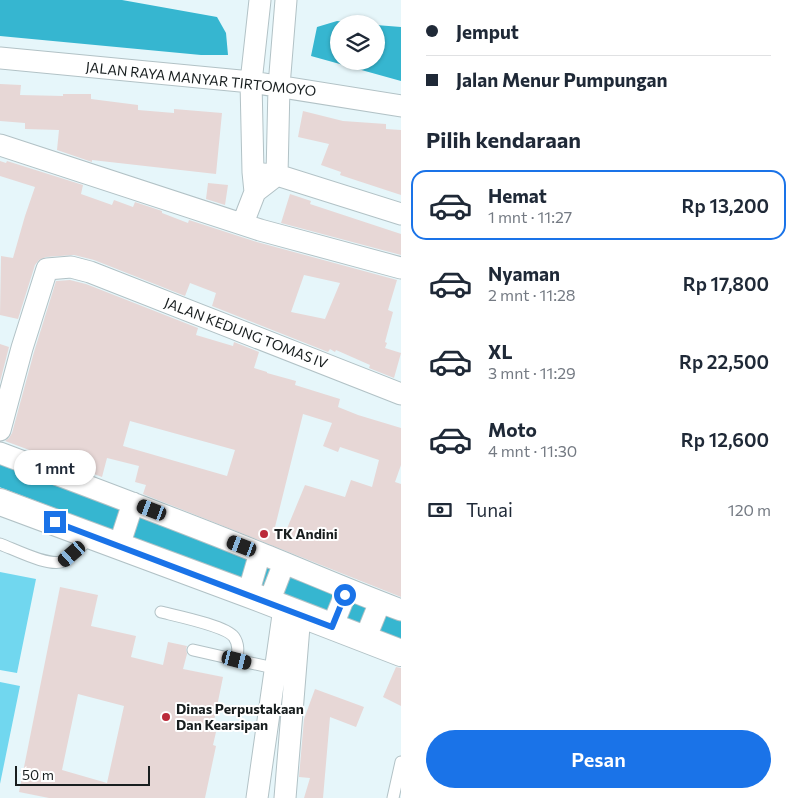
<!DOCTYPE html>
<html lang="id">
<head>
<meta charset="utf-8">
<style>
  :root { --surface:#fff; --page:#f2f2f3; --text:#1f2937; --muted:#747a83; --line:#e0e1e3; --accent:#1a73e8 }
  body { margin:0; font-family:Commissioner,sans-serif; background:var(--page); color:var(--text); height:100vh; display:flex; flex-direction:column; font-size:19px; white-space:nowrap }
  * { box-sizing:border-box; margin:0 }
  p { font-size:16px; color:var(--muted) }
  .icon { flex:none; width:28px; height:28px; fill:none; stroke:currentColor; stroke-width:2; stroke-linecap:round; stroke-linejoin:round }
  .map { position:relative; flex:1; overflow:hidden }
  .side { display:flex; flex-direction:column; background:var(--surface); width:395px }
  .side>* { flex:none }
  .guide { display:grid; align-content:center; height:110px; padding:0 25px; background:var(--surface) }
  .fabs { position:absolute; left:330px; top:15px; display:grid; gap:10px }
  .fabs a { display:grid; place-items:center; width:55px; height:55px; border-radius:50%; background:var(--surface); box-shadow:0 1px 4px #0004; font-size:25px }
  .scale { position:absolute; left:15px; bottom:12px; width:135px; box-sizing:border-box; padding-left:5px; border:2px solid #181e1f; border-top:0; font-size:14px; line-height:18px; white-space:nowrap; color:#181e1f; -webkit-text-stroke:4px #fff; paint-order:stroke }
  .end { position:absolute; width:22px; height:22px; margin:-11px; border:6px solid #1a73e8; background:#fff; box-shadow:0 0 0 2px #fff }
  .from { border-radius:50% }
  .bubble { position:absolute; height:35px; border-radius:18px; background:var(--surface); box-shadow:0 1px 4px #0004; font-size:16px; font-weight:600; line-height:35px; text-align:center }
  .car { position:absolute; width:15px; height:30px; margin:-15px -8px; border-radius:6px; box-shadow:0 0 4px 1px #0007; background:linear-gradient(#222 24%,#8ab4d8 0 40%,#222 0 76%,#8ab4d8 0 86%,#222 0) }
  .guide b { display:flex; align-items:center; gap:18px; height:48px; font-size:19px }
  .guide b+b { border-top:1px solid var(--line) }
  .guide i { width:12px; height:12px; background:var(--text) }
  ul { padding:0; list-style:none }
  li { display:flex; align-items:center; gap:15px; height:70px; margin:0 10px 8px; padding:0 15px; border:2px solid transparent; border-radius:15px }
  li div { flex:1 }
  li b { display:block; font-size:19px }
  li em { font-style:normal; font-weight:600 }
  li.on { border-color:var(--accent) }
  li>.icon { width:45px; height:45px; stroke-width:1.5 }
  h2 { padding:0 25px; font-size:22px; line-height:60px }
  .pay { display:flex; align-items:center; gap:12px; height:55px; padding:0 25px; font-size:19px }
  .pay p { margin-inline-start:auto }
  .button { display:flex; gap:10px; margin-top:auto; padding:10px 25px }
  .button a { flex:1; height:58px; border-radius:30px; background:var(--accent); color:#fff; font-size:20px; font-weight:600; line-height:58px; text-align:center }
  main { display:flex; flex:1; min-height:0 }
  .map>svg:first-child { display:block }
  .green { fill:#71d7ef }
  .water { fill:#36b6d0 }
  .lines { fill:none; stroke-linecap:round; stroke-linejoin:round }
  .river { stroke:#36b6d0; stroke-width:32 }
  .building { fill:#e7d7d6; fill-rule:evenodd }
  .service-casing { stroke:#b2c2c6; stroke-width:13 }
  .minor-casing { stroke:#b2c2c6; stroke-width:23 }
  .tertiary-casing { stroke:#b2c2c6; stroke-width:28 }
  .service { stroke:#fff; stroke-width:11 }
  .minor { stroke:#fff; stroke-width:21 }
  .tertiary { stroke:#fff; stroke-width:26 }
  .route { stroke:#1a73e8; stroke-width:6 }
  .poi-dot { fill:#bb2a3a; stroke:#fff; stroke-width:2 }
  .labels { text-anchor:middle; stroke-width:4; stroke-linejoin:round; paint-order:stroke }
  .street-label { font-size:14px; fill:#181e1f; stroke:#fff }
  .poi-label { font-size:14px; font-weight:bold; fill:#181e1f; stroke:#fff; text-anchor:start }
</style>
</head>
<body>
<main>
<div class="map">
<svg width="401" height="798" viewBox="0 0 401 798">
  <rect width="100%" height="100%" fill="#e6f6fa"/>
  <path class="green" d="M0 572 36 579 17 673 0 670Z
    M0 682 20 686 0 784Z"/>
  <path class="water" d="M0 0H122L217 17 226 33 228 55H201L0 36Z
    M337 21 367 24H339V61H376V25L401 27V81L311 56 317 27Z"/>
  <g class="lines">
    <path class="river" d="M0 470 401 623"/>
  </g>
  <path class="building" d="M0 84 21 85 20 95 63 96V94H91V99L138 105V110L174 113V109L222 113 216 174 92 160V162L57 150 59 130 25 129V123L0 121Z
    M303 111 343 121 386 124V129L401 130V195L340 175 341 172 321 165 329 144 298 137Z
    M0 161 6 163 7 161 83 185 81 194 112 205 114 200 133 207 135 202 162 211V213L188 223 189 220 257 242 397 280 388 310 393 312 385 342 387 343 385 348 401 353 394 378 369 368 370 365 336 350 335 352 330 349 328 352 212 306 216 293 190 283 185 296 94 260 74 255 46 257 39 260 35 265 18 319 0 315 1 256 13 258 25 216 35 187 0 176ZM304 275 340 283 325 319 291 312Z
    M208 183 228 185 225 205 206 199Z
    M290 194 311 201 310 204 401 234V255L281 223Z
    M70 280 86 284 198 328 196 335 233 346 234 342 259 352 254 368 267 372V373L296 381 295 385 340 399 338 407 358 415 401 428V465L395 482 401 484V597L143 494 146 485 135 482 139 466 107 458 102 477 5 441 9 438 12 433 34 352 56 281ZM303 414 332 423 323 446 338 452 340 447 379 460 372 487 351 480 345 497 305 485 286 531 275 527ZM130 421 235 450 227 476 123 446Z
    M0 344 9 347 0 382Z
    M60 587 98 595 91 626 136 636 131 657 163 665 168 642 187 646 186 649 187 654 183 669 223 677 212 731 216 732 213 745 216 746 205 798H49L19 792ZM78 694 124 706 107 783 62 770Z
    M396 667 401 668V706L383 697Z
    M315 689 364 707 356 727 330 717 323 798H304L310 778 299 777 304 719Z"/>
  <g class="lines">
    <defs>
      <path id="service" d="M0 544C14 549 50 568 64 561 74 555 83 544 91 537
        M161 612C177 616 226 626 234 637 239 644 238 652 237 660L274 668
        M193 650 237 660
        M393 798 401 762"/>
      <path id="minor" d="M0 58 251 82 401 106
        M0 145 260 230 401 268
        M263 174 277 175 401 214
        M255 192 253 172 251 82 260 0
        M243 223 255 192 277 175 279 86 286 0
        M0 430 22 348 47 269 71 267 90 272 401 394
        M0 453C87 486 174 518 260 553 307 572 353 592 401 610
        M119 546 133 503
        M248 594 260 553
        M269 602 284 563
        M332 627 347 590
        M365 639 380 602
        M257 798 284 608
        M285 798 300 614"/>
      <path id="tertiary" d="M0 502 248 594 401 653"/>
    </defs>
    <use href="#service" class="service-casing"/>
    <use href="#minor" class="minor-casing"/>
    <use href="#tertiary" class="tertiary-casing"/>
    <use href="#service" class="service"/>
    <use href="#minor" class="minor"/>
    <use href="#tertiary" class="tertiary"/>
  </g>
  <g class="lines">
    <path class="route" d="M55 522 332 627 345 595"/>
  </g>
  <g class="poi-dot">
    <circle cx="264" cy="534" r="5"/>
    <circle cx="166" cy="717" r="5"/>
  </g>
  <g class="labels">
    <g class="street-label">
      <text transform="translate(201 79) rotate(6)" y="5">JALAN RAYA MANYAR TIRTOMOYO</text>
      <text transform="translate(246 333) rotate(21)" y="5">JALAN KEDUNG TOMAS IV</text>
    </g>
    <g class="poi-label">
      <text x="274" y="539">TK Andini</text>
      <text x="176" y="714">Dinas Perpustakaan<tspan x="176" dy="16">Dan Kearsipan</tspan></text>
    </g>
  </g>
</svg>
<div class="fabs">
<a><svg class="icon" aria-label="layers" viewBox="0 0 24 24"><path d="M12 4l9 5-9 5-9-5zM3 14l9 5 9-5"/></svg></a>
</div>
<div class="scale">50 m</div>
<i class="end from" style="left:345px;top:595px"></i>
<i class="end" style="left:55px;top:522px"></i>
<div class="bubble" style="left:14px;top:450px;width:82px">1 mnt</div>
<i class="car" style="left:152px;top:510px;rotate:291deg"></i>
<i class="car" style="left:242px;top:546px;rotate:291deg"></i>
<i class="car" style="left:72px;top:554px;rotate:229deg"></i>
<i class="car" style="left:237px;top:660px;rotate:104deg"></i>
</div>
<section class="side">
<div class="guide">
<b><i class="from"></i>Jemput</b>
<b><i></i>Jalan Menur Pumpungan</b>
</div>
<h2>Pilih kendaraan</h2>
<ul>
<li class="on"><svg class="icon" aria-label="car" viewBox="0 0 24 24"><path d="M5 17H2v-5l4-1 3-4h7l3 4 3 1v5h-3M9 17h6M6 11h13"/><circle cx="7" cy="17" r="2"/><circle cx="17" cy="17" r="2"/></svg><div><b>Hemat</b><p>1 mnt · 11:27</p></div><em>Rp 13,200</em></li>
<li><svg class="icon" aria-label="car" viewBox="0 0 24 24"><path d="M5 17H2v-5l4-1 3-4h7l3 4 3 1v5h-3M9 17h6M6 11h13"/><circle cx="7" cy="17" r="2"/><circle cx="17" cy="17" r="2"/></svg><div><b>Nyaman</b><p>2 mnt · 11:28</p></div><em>Rp 17,800</em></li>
<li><svg class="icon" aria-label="car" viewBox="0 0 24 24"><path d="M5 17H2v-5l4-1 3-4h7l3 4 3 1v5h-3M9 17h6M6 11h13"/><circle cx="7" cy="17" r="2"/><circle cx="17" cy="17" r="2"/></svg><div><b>XL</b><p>3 mnt · 11:29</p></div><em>Rp 22,500</em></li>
<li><svg class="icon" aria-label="car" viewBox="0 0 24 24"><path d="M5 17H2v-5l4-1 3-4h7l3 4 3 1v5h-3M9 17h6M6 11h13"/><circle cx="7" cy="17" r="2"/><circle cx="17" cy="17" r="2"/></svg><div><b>Moto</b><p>4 mnt · 11:30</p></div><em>Rp 12,600</em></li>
</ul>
<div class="pay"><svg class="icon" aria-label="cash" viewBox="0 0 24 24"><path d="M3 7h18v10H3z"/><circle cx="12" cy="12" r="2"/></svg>Tunai<p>120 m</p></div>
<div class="button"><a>Pesan</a></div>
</section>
</main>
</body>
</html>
